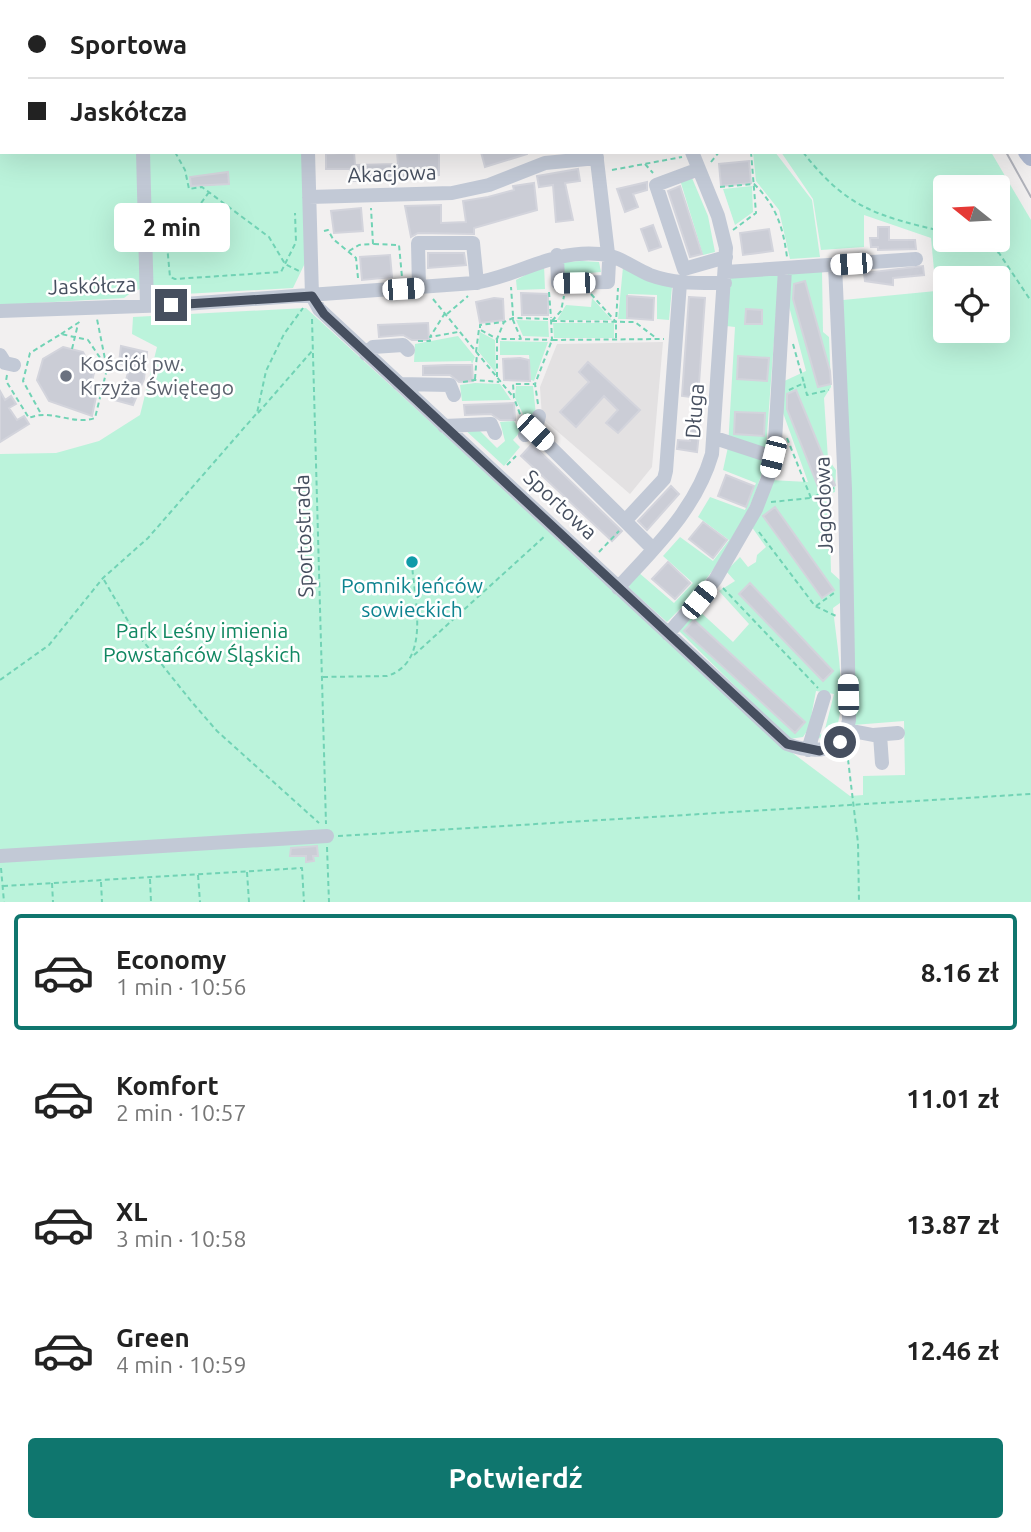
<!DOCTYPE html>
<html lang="pl">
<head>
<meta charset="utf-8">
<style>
  :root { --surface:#fff; --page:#f2f2f2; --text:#222; --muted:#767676; --line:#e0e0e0; --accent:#0f766e }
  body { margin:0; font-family:Ubuntu,sans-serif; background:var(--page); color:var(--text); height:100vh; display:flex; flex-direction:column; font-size:26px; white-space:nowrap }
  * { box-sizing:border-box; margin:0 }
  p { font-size:23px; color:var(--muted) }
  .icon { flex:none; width:38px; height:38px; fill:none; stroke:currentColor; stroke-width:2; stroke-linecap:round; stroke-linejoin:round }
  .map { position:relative; height:902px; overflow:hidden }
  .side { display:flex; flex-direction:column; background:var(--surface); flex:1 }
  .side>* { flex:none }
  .hud { position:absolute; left:0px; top:0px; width:1032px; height:154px; box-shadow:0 7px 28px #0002; display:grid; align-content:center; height:154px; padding:0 28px; background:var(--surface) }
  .needle { width:46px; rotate:288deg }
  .buttons { position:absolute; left:933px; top:175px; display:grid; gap:14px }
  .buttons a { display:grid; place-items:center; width:77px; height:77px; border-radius:7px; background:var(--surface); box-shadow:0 7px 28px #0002; font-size:35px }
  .end { position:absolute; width:32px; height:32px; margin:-16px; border:9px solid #464f5f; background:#fff; box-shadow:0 0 0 4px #fff }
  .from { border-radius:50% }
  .bubble { position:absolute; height:49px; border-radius:7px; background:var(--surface); box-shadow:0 7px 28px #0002; font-size:23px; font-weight:600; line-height:49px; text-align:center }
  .car { position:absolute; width:21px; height:42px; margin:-21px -10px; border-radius:9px; box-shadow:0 0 5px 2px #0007; background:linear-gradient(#fff 24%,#345 0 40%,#fff 0 76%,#345 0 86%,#fff 0) }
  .hud b { display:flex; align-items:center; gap:24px; height:66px; font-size:26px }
  .hud b+b { border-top:2px solid var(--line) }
  .hud i { width:18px; height:18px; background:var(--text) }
  ul { padding:12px 0 0; list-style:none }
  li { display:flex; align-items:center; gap:21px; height:116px; margin:0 14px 10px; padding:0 14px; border:4px solid transparent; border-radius:7px }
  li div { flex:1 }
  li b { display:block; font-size:26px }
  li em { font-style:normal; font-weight:600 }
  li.current { border-color:var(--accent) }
  li>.icon { width:63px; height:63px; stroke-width:1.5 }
  .action { display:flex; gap:14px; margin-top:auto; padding:14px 28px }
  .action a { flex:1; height:80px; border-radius:7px; background:var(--accent); color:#fff; font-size:28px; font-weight:600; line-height:80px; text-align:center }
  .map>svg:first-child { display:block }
  .education { fill:#e3e1e2 }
  .green { fill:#bbf3db; fill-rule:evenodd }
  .building { fill:#cbcdd6; stroke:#d3d4dc; stroke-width:2 }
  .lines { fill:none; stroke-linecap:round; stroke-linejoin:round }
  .path { stroke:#71d3b5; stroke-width:2; stroke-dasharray:5 3.5; stroke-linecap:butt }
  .minor { stroke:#c2c9d6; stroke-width:14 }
  .major { stroke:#aeb9d0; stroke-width:18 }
  .tram { stroke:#b1b3bb; stroke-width:2 }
  .route { stroke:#464f5f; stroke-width:9 }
  .worship-dot { fill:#6b7280; stroke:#fff; stroke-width:2.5 }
  .culture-dot { fill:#0f9aa8; stroke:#fff; stroke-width:2.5 }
  .labels { text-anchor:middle; stroke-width:5; stroke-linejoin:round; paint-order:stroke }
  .street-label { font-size:21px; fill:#464f5f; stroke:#fff }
  .worship-label { font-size:21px; fill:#5b616d; stroke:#fff; text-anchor:start }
  .culture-label { font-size:21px; fill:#0d838f; stroke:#fff }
  .park-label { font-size:21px; fill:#108761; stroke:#fff }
</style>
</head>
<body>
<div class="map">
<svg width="1031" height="902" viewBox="0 0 1031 902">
  <rect width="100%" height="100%" fill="#f2f0f0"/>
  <path class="education" d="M663 342 652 467 630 494 542 418 540 387 557 344Z"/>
  <path class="green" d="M0 0H299L2 2V152H303L306 261 293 288 166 295C150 285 139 286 124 298L0 305Z
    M753 152H775L812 200 820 257 790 259 779 210 756 181Z
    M781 152H991L1031 220V902H0V454L56 453 99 441 140 415 157 347 132 334 133 317 306 308 786 748 850 796 863 795V776L905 775 904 721 853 725 843 300 936 291 931 238 864 215V247L821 250 813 199ZM945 187H998V240H945ZM945 278H998V331H945Z
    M692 178 708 216 715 252 703 255 680 180Z
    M752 186 753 212 735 225 723 189Z
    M582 261 599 262 601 272 564 275 562 262Z
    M544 265 545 289 517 290 516 280Z
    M623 267 672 287 669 320 657 319V295L628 294 626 319H618Z
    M822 271 823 332 829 337 831 387 824 398 828 459 836 470 835 492 829 494 831 572 841 581 840 603 833 608C836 640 849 705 834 734L821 741 818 735 824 733 834 694 816 691 809 728 803 737 789 739 679 631 697 609 733 642 749 624 719 591 735 581 726 571 740 557 748 567 756 562 757 555 766 547 749 523 770 480 808 482 778 399 780 383 806 371 785 291 788 273Z
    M779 274 765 461C751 521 712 580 667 622L629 588 630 581 638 572 674 603 693 583 663 556 680 537 713 561 729 540 698 517 710 497 745 510 756 483 723 470 728 447 735 327 726 326 730 277Z
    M592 298 612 320H557L566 305 591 307Z
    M516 320 548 321 549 337 523 336Z
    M553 323H614V338H554Z
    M480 332 495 340 496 373 478 351Z
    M458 336 475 357 472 364 471 361 414 362 415 344Z
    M500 341 548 342 534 381 531 380 529 355H500Z
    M475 383 500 384 511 400 462 401 460 385Z
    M516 386H533L536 415 524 416 515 398Z
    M514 421 520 432 513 440 520 447 504 466 462 427H476L497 448 505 441 500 422Z"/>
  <path class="building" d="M354 152 355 165 398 164 397 152H439V175L414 176V179L350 181V169H326V154Z
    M481 152H527V154L485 167Z
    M749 161 751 183 721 186 719 164Z
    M578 169 580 181 565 183 573 220 556 222 553 185 539 187 537 176Z
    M228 172 229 184 191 186 190 177Z
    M647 182V190L633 194 638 207 625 212 617 189Z
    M534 183 537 210 474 228V234L418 233 411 237 405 206 441 205V223L466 222 463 201 488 197 514 190 513 186Z
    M680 186 702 254 690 257 668 191Z
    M361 208 363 231 334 233 331 211Z
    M653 225 661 247 649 251 641 229Z
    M878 227H889V240H915L916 249 878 250V247H871L870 238H878Z
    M769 229 773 251 743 255 740 233Z
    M428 253H464L466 265 428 268Z
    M390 255 392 277 362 280 360 257Z
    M923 266 924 275 893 278V285L865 281 864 273Z
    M805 281 830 371 831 384 818 387 793 299 794 284Z
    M521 293 548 294V315H522Z
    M627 296 654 298 653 320 627 318Z
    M689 297 705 298 698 398 682 396Z
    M494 298 503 299 504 320 480 323 476 302Z
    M746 309 762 310V324H745Z
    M428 323 429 340H412L403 335 379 337 378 325Z
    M121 346 147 352 144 379 133 405 111 399 114 388 123 390 130 366 119 363Z
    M63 347 83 352 94 373 89 393 96 397 92 416 49 401 37 380 43 359Z
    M738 356 769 358 767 381 737 379Z
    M520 358 529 360 530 381 504 380 503 359Z
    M588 362 640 410 618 433 606 423 618 410 604 396 576 427 560 412 589 382 579 372Z
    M447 365H472L473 381 459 382 450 375H423V366Z
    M796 390 835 485 821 494 787 409V394Z
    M0 391 5 400 11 396 16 404 9 408 17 420 24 416 29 424 0 442Z
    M514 403 515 420H500L491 414 465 415 464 405Z
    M735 412 765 413 764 436 734 434Z
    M691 423 700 424 697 452 677 449 678 440 690 441Z
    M532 444 622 531 612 541 521 456Z
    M726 475 754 486 746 507 718 496Z
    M671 486 679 494 647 530 638 521Z
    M775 507 834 590 822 598 763 516Z
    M703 522 727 540 713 558 689 539Z
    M668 562 690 583 675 599 652 579Z
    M750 583 833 671 823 681 739 594Z
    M694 620 805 722 795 733 684 631Z
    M317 846 318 856H313L314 861 306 862V856H290L291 848Z"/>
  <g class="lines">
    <path class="path" d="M59 0V2
      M175 152 185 170 189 189 202 187 269 237 285 264 299 271
      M803 152C847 209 878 216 945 232
      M711 162 719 152
      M645 164 653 173
      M612 170 682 157
      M720 187 754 184C776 205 783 227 787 257
      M209 192 199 206 164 213 170 277 175 279 281 272 296 242 295 213
      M733 230 756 213 751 152
      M324 231 328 230 333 239 356 258 358 278
      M975 240 999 253 1031 301
      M374 244 399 245 402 277
      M349 251 359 245 373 244 371 208
      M549 292 551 318
      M591 294 616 322 618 288
      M433 299 514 398
      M445 313 430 337 458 332
      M447 314 468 296
      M312 319 326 824
      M552 321 635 322 656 338
      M552 321 561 311 564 296
      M480 328V325L503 322
      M61 334 81 321
      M616 338V323
      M418 341H430V338
      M793 344 804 383
      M72 349 78 324
      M476 352 479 329 497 339 504 322 513 318 551 319 552 340 521 339 513 320V315L511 287
      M7 375 6 381 29 418C51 408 73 426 95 418L107 369 97 319
      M497 377V339H520
      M475 379 477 353
      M463 382 475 380 499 382
      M789 390 804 383 807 395 829 390
      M538 404 535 384 552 340 664 339
      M40 412 23 381 30 353 61 334 88 340 107 368
      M258 413 312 351
      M523 422 514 398 513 384H534
      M787 438 811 498 834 488
      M507 465 516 456
      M771 502 810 498
      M759 532 815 606 836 616
      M599 552 619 531
      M104 580 131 626 191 701 217 731 319 823
      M723 588 818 688
      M816 606 834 593
      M414 655 545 536
      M323 677 387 676C432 662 414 599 412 564
      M0 680 49 645 103 578 148 538 257 413 266 371 284 334 303 308
      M847 751 858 843 859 902
      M338 836 1031 794
      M327 847 329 902
      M1 868 4 902
      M247 872 249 902
      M198 875 200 902
      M150 879 151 902
      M101 882 102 902
      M52 883 53 902
      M3 886 302 868 304 902"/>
    <path class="minor" d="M304 0V2
      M532 0 533 2
      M339 2 401 0
      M661 2 662 0
      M713 2 720 0
      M0 64 2 60
      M143 152 147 306
      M308 152 312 296 319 309 787 744C814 754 843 754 849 720L845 489 835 265
      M699 169 656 185 684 269 726 257
      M309 197 452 193 489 185 545 163 597 158
      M557 255 558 283 608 282 609 262 596 152
      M726 272 916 259
      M419 288 418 243H473L477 283
      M0 311 171 305 474 283C519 276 553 249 600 254 618 255 633 268 650 275 674 284 699 283 725 283
      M366 354 373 347 403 345 408 350
      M0 355 5 363 14 365
      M399 384 450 385 454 395
      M444 426 491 424 495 433
      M535 432 539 416
      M525 435 535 432 625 521
      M715 438 773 457
      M653 549 625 521 664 479 666 471 680 283
      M618 588C656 546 696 509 712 454L726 248 718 216 692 152
      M668 634 715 580 756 509 768 478 775 441 785 269
      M847 730 873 735 898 733
      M880 735 882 763
      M808 750 824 697
      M0 856 327 836"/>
    <path class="major" d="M770 0V2
      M1027 152 1031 157"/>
    <path class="tram" d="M752 0 753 2
      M1006 152 1031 197"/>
  </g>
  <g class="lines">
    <path class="route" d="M171 305 312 296 324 314 787 744 820 751 840 742"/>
  </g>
  <circle class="worship-dot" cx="66" cy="376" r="7"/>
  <circle class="culture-dot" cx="412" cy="562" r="7"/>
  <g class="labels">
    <g class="street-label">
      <text transform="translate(392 174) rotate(-2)" y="7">Akacjowa</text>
      <text transform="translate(92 286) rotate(-2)" y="7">Jaskółcza</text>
      <text transform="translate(695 411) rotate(-86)" y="7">Długa</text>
      <text transform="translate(560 505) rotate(43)" y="7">Sportowa</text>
      <text transform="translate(824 505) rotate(-92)" y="7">Jagodowa</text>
      <text transform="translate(304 536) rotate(-92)" y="7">Sportostrada</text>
    </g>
    <g class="worship-label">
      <text x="80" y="371">Kościół pw.<tspan x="80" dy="24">Krzyża Świętego</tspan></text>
    </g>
    <g class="culture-label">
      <text x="412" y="593">Pomnik jeńców<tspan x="412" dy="24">sowieckich</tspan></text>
    </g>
    <g class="park-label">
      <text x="202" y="638">Park Leśny imienia<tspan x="202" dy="24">Powstańców Śląskich</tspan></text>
    </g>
  </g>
</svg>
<div class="buttons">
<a><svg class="needle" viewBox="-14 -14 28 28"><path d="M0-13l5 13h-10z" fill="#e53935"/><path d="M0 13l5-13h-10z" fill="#767676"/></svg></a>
<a><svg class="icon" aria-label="locate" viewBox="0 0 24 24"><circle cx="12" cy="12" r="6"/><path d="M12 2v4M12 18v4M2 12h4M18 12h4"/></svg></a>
</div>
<i class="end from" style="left:840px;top:742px"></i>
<i class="end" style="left:171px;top:305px"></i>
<div class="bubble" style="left:114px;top:203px;width:116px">2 min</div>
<i class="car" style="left:851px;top:264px;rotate:266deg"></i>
<i class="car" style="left:574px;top:283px;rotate:269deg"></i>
<i class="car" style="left:403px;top:289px;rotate:86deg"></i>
<i class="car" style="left:535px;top:432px;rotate:134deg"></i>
<i class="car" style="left:773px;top:457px;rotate:194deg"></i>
<i class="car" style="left:699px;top:600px;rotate:39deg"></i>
<i class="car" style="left:848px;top:695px;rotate:359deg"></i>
<div class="hud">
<b><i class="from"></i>Sportowa</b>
<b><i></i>Jaskółcza</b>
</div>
</div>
<section class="side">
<ul>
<li class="current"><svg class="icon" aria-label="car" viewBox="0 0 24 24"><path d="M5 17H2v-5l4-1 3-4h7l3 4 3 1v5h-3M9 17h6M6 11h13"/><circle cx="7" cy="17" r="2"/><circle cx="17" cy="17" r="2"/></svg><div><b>Economy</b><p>1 min · 10:56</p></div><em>8.16 zł</em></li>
<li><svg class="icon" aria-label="car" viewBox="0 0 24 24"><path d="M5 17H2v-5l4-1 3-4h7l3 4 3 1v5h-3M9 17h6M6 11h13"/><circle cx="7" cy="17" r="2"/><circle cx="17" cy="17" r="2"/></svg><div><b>Komfort</b><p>2 min · 10:57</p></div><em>11.01 zł</em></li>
<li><svg class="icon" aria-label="car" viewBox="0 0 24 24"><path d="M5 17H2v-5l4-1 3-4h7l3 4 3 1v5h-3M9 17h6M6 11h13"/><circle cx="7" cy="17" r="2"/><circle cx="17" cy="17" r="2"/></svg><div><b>XL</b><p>3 min · 10:58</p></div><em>13.87 zł</em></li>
<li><svg class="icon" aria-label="car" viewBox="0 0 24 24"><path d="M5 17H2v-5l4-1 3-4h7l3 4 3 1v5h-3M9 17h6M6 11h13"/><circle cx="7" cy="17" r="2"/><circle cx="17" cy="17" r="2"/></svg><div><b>Green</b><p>4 min · 10:59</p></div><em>12.46 zł</em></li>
</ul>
<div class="action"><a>Potwierdź</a></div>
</section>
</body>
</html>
